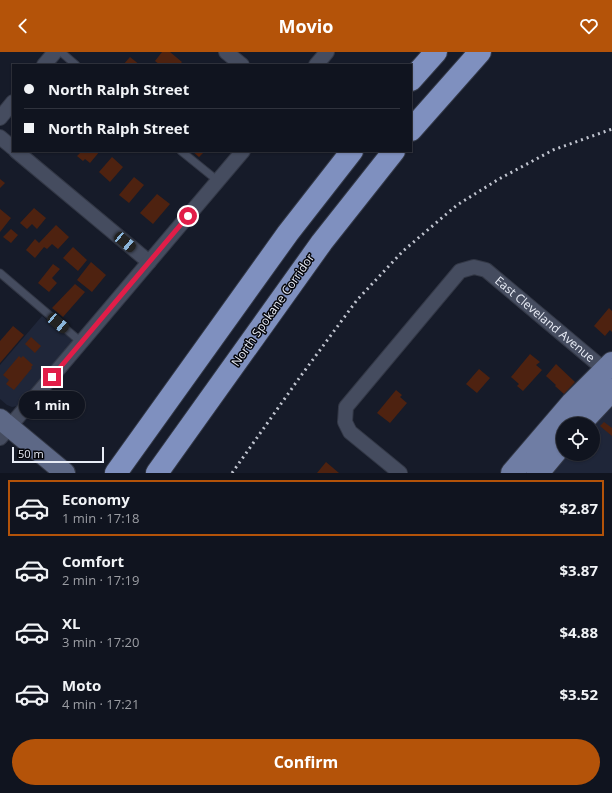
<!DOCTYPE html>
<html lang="en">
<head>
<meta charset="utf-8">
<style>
  :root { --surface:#10141f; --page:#191d28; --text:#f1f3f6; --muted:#9c9ea4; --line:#30333d; --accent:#b45309 }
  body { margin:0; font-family:"Open Sans",sans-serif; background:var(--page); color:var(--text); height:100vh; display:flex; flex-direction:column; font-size:15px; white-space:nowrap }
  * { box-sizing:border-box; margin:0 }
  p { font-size:13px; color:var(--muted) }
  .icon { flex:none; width:22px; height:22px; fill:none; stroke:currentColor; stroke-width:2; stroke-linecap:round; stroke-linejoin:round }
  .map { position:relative; height:421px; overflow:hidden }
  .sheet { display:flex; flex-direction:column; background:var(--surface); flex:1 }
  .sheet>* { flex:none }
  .top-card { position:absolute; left:12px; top:12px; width:400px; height:88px; border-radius:0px; box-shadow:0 1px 3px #0004,0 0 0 1px var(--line); display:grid; align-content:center; height:88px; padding:0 12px; background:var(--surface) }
  .controls { position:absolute; left:556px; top:365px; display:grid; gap:8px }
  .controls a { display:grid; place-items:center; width:44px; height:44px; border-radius:50%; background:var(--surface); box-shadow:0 1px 3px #0004,0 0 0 1px var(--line); font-size:20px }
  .scale { position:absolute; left:12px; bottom:10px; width:92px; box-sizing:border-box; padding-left:4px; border:2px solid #e8ecf6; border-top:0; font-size:11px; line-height:14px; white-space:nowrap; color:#e8ecf6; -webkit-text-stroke:3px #05060c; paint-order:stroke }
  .end { position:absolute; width:18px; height:18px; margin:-9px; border:5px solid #e11d48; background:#fff; box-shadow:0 0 0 2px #fff }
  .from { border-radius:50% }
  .bubble { position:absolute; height:28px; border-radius:14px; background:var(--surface); box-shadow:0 1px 3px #0004,0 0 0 1px var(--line); font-size:13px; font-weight:700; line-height:28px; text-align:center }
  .car { position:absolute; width:12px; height:24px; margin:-12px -6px; border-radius:5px; box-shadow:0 0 3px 1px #0007; background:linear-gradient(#222 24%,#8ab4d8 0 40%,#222 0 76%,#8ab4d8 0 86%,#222 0) }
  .top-card b { display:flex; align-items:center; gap:14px; height:38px; font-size:15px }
  .top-card b+b { border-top:1px solid var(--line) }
  .top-card i { width:10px; height:10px; background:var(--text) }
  ul { padding:7px 0 0; list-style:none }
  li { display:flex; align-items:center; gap:12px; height:56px; margin:0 8px 6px; padding:0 4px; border:2px solid transparent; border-radius:0px }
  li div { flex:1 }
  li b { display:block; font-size:15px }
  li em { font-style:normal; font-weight:700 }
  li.current { border-color:var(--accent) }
  li>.icon { width:36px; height:36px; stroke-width:1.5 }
  .cta { display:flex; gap:8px; margin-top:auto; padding:8px 12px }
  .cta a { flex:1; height:46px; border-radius:24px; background:var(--accent); color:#fff; font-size:16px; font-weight:700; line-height:46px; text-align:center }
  header { display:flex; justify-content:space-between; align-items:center; height:52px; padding:0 12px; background:var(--accent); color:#fff; font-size:18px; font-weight:700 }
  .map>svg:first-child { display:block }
  .built { fill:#1f2639 }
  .building { fill:#4e2210 }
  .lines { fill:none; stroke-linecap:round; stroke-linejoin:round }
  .service-casing { stroke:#333846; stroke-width:9 }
  .minor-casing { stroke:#333846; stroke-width:16 }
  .secondary-casing { stroke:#333846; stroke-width:22 }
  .primary-casing { stroke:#333846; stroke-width:24 }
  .motorway-casing { stroke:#333846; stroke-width:24 }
  .service { stroke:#454c5f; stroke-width:7 }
  .minor { stroke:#454c5f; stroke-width:14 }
  .secondary { stroke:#5d6886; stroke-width:20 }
  .primary { stroke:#6f7da4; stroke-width:22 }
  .motorway { stroke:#7f90bf; stroke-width:22 }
  .rail { stroke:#c1c5d0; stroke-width:3; stroke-dasharray:2 4; stroke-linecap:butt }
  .route { stroke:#e11d48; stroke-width:5 }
  .labels { text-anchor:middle; stroke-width:3; stroke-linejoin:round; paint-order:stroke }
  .street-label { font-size:12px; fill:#e8ecf6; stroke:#05060c }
</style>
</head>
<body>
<header><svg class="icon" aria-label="back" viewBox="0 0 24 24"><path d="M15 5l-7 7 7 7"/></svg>Movio<svg class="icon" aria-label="heart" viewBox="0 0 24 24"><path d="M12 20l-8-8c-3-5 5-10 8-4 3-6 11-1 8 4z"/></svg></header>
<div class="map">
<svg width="612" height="421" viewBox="0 0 612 421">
  <rect width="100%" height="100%" fill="#161b29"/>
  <path class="built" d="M42 264 74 289 22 350 17 354 12 355 7 353 0 347V313Z
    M612 349V421H548L563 402H593V372Z"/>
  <path class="building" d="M162 0H170L182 10 179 13H160L155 9Z
    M130 5 140 13H123Z
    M82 99H100L90 111 85 107 83 109 77 104Z
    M192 99H205L199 105Z
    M112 105 123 115 110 130 99 120Z
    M134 125 144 133 129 151 119 143Z
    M0 127 5 131 0 136Z
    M157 142 170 152 153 172 140 161Z
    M34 156 46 166 37 177 32 172 27 177 20 171Z
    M0 157 11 166 0 180Z
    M56 173 69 185 58 197 52 192 47 197 44 195 35 206 26 198 35 187 39 191Z
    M11 177 18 183 11 191 3 185Z
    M73 195 87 208 78 219 63 206Z
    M91 210 106 223 92 240 77 228Z
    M53 212 60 217 52 226 57 231 49 240 38 231Z
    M75 232 85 240 63 265 52 256Z
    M609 256 612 259V280L610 278 605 284 594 274Z
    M13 274 24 283 0 311V289Z
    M31 285 41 294 35 301 25 292Z
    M530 302 540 310 536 313 542 318 523 339 517 334 519 332 511 325Z
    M19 304 21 306 23 304 33 313 31 315 32 316 14 338 6 332 9 328 3 323Z
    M556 312 575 330 564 342 555 334 556 333 546 324Z
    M479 317 490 326 477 341 466 332Z
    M396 338 402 343 400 345 407 351 390 371 377 361Z
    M604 370 612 376V384L600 374Z
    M326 410 339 421H317Z"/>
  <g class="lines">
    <defs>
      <path id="service" d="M61 0 76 13
        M181 99 218 129
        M0 221 81 290"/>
      <g id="minor">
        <path d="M226 0 242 13"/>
        <path d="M44 13 55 0"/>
        <path d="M316 13 327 0"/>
        <path d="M0 66 13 50"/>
        <path d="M0 85 13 96"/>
        <path d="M16 99 149 210"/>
        <path d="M0 386 243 99"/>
        <path id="s1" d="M400 421 350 380 345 370 346 355 460 219 474 215 486 218 611 323"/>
      </g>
      <path id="secondary" d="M0 367 65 421"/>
      <path id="primary" d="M580 372 612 338
        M512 421 572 351 612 311
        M538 421 563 391"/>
      <path id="motorway" d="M411 28 436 0
        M411 78 480 0
        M116 421 288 181 352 99
        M157 421 322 190 394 99"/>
    </defs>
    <use href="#service" class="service-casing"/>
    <use href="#minor" class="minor-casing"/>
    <use href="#secondary" class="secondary-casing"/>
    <use href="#primary" class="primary-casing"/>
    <use href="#motorway" class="motorway-casing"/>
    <use href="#service" class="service"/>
    <use href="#minor" class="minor"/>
    <use href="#secondary" class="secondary"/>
    <use href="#primary" class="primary"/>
    <use href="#motorway" class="motorway"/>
    <path class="rail" d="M232 421 300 325 357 248 403 199 457 153 499 127 553 98 612 77"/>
  </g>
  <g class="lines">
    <path class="route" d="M52 325 188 164"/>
  </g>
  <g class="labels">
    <g class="street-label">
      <text transform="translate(273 258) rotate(-55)" y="4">North Spokane Corridor</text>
      <text dy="4" stroke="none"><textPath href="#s1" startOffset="372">East Cleveland Avenue</textPath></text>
    </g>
  </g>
</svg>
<div class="controls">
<a><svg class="icon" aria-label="locate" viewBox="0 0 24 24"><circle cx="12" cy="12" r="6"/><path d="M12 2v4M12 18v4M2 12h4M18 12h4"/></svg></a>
</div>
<div class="scale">50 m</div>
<i class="end from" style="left:188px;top:164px"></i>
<i class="end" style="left:52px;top:325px"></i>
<div class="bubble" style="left:19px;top:339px;width:66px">1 min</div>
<i class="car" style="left:125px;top:190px;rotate:130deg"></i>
<i class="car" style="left:58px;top:271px;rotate:130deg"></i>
<div class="top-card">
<b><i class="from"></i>North Ralph Street</b>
<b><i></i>North Ralph Street</b>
</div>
</div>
<section class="sheet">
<ul>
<li class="current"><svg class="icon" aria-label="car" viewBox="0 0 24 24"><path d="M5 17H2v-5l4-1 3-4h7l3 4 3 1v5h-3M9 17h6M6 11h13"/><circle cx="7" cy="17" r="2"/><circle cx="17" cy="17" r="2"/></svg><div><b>Economy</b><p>1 min · 17:18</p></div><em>$2.87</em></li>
<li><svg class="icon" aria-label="car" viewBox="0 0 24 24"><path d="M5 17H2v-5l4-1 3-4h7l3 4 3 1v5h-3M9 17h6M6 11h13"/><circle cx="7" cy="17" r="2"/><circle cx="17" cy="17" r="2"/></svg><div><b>Comfort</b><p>2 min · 17:19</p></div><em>$3.87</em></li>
<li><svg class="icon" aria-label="car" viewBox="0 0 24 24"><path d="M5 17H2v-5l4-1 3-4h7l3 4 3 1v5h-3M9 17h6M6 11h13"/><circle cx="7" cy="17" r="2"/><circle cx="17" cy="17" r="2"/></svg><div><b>XL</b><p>3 min · 17:20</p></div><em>$4.88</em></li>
<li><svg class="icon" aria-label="car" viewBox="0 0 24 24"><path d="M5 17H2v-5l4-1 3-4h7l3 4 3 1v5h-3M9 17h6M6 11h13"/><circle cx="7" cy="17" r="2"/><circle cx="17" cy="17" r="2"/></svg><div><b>Moto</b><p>4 min · 17:21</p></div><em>$3.52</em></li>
</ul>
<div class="cta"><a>Confirm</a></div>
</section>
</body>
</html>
